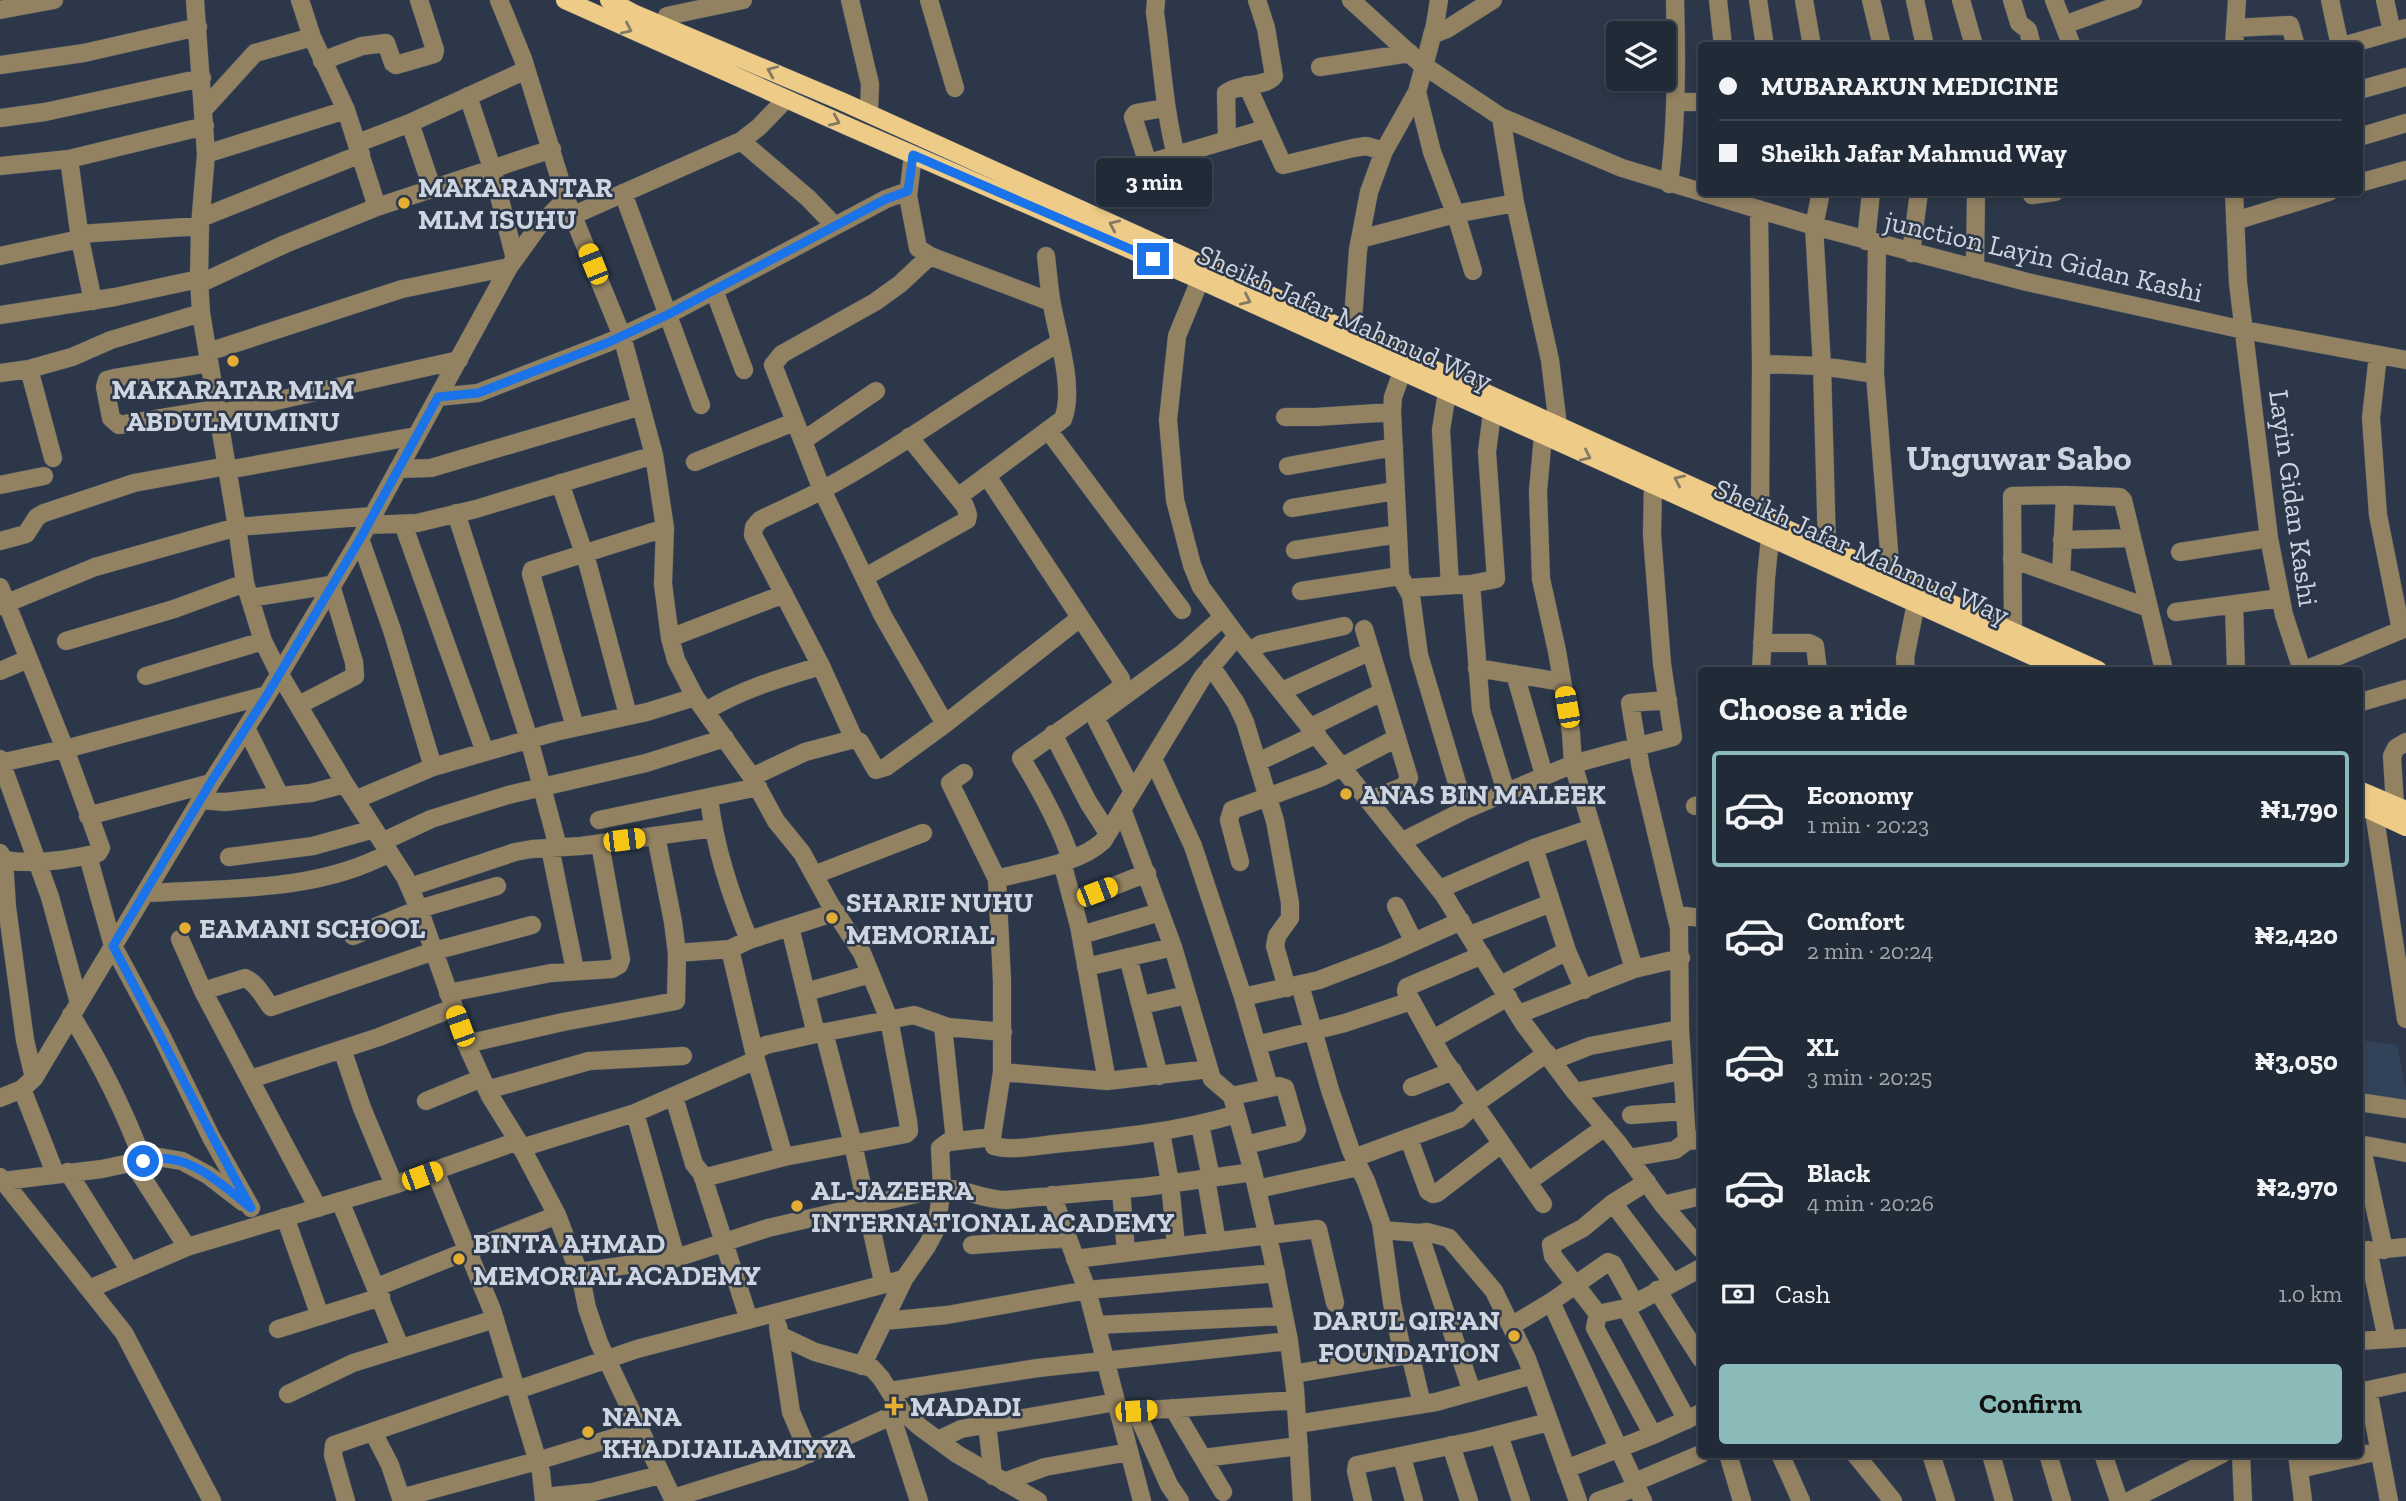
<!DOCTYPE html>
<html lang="en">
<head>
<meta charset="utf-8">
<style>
  :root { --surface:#212a37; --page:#2d3642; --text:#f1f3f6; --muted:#a2a7ad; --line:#3e4652; --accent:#8bbbb9 }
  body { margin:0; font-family:"Zilla Slab",serif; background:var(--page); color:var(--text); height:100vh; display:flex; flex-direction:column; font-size:26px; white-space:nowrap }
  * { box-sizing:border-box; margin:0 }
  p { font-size:23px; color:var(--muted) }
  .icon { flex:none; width:38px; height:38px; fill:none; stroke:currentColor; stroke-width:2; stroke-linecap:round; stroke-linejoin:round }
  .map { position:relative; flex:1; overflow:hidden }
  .details { position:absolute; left:1698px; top:667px; width:665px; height:791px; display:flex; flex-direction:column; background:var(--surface); border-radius:7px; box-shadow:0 4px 10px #0003,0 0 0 2px var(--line) }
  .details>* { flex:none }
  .top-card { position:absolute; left:1698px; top:42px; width:665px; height:154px; border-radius:7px; box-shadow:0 4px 10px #0003,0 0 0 2px var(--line); display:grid; align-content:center; height:154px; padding:0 21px; background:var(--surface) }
  .controls { position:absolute; left:1606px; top:21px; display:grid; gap:14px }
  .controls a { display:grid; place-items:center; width:70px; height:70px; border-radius:7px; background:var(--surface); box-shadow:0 4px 10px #0003,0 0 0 2px var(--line); font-size:35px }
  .end { position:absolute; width:32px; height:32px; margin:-16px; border:9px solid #1a73e8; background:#fff; box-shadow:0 0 0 4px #fff }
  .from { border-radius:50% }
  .bubble { position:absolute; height:49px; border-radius:7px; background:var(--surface); box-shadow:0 4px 10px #0003,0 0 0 2px var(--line); font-size:23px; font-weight:700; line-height:49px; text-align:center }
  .car { position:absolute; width:21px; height:42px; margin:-21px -10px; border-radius:9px; box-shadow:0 0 5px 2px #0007; background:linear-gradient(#f5c518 24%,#345 0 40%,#f5c518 0 76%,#345 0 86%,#f5c518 0) }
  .top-card b { display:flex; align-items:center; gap:24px; height:66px; font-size:26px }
  .top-card b+b { border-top:2px solid var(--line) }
  .top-card i { width:18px; height:18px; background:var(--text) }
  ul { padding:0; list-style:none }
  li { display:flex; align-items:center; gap:21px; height:116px; margin:0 14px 10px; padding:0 7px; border:4px solid transparent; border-radius:7px }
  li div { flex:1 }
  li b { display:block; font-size:26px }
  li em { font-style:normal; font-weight:700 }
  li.active { border-color:var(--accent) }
  li>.icon { width:63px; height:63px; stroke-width:1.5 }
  h2 { padding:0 21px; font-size:32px; line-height:84px }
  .pay { display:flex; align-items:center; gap:18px; height:77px; padding:0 21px; font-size:26px }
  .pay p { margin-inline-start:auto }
  .primary-button { display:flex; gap:14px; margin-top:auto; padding:14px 21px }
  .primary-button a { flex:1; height:80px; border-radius:7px; background:var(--accent); color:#111; font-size:28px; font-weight:700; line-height:80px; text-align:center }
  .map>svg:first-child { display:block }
  .built { fill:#324359 }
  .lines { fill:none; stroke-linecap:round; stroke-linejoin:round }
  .minor-casing { stroke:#495464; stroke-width:19 }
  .major-casing { stroke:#495464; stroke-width:19 }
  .minor { stroke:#938262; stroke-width:18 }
  .major { stroke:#eecb87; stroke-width:18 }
  .oneway { stroke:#837a65 }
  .route { stroke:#1a73e8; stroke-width:9 }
  .poi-dot { fill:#e4ae35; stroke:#2c3849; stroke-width:2.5 }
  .labels { text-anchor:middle; stroke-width:5; stroke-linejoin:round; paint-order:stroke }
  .poi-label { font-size:28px; font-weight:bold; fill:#ced5e0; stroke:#2c3849; text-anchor:start }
  .street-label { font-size:28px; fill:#ced5e0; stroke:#2c3849 }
  .district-label { font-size:35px; font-weight:bold; fill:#ced5e0; stroke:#2c3849 }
</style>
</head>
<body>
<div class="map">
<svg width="2406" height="1501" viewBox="0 0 2406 1501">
  <rect width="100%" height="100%" fill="#2c3849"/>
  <path class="built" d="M2359 1040 2397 1045 2406 1089V1111L2359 1102Z"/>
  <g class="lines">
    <defs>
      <path id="minor" d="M195 0 206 154 200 226 199 279 201 313 237 527 245 583 263 641 279 673 345 784 405 877 419 909 469 1050 490 1096 518 1141 557 1215 581 1278 587 1308 599 1343 674 1501
        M300 0 312 37 346 110 377 207
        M850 0 870 84 869 113
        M929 0 955 88
        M1156 0 1155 13C1162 61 1164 109 1176 155
        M1351 0 1420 63 1501 117 1622 168 1814 226 2027 282 2244 330 2406 360
        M1718 0 1723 46
        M1758 0 1765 46
        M1804 0 1812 46
        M1871 0 1882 46
        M1915 0 1925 46
        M1961 0 1973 42
        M2012 0 2019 23 2028 30 2032 46
        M2054 0 2072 46
        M2330 0 2340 46
        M2385 0 2392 32
        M0 10 54 0
        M667 16 743 0
        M2064 25 2133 0
        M2236 28 2290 25 2296 46
        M1432 35 1447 29 1493 0
        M2234 46 2237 0
        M2343 46 2406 28
        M322 61 362 46 386 43 393 63 396 65 434 54 435 50 419 0
        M0 65 84 53 198 27
        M1320 67 1410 53
        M1247 85 1283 165 1353 148 1366 146 1384 151
        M2359 90 2406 77
        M1417 92 1432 152 1457 218 1473 271
        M468 96 492 168 515 259
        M1677 102H1701
        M205 108 255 53 312 37
        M1165 108 1136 113 1133 117 1147 161 1149 163 1265 129
        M1501 117 1515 203 1550 360 1558 426
        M0 118 45 112 202 78
        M410 123 432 188
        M2359 137 2406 123
        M1227 140 1226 93C1239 83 1267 87 1274 76L1266 28 1257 0
        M741 141 808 198 835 226
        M358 143 410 123 526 70
        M206 154 346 110
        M913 155 908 196 918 248 930 256 1051 302
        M69 159 80 239 93 301
        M0 166 69 159 205 126
        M2359 183 2406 170
        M1669 184C1677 122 1677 62 1675 0
        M1821 192 1814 226 1822 366 1827 547
        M2234 192 2238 283 2269 538 2284 615 2302 670
        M623 193 701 405
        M2032 195 2055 192
        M566 199 622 336 654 455 665 528 663 584 670 638 676 660 695 697 752 777 776 821 802 853 830 904 862 953 889 1019 908 1121 909 1131 906 1134 784 1157 703 1178
        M1759 209 1761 364 1760 517
        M574 215 741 141 759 127 786 99
        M201 218 361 154
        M2235 221 2329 192
        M79 234 200 226
        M1360 239 1455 214 1515 203
        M1866 241 1871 192
        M1877 244 1875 374 1891 576
        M1911 253 1919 192
        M0 256 80 239
        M930 256 900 284 875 302 782 354 773 365 822 490 883 616 945 724
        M1975 269 1976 192
        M1200 280 1177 336 1168 420 1175 500 1192 565 1201 587 1237 636 1444 895 1524 1024 1575 1092 1618 1143 1663 1205 1701 1249
        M199 284 285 244 377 207 552 149
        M714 290 744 370
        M0 315 115 297 199 279
        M1352 333 1358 250 1369 192 1384 151 1417 92 1435 25 1439 0
        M208 352 402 289 509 267
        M2378 355 2371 418 2378 515 2401 630
        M209 363 115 378 107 380 105 387 111 418 119 425 216 409
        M1761 364 1822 366 1875 374
        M29 369 53 458
        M1402 372 1393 397 1392 412 1400 576 1411 596 1419 655 1465 810
        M0 373 29 369 72 357 111 340 201 313
        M1447 392 1441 430 1450 585
        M438 397 478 393 607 343 669 314 886 199 908 191
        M217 414 459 360
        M1285 417H1316L1392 412
        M1048 430 1182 610
        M1543 436 1538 491 1541 579 1557 651 1571 733 1573 764 1634 969
        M804 440 876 391
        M695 462 794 422
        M1288 466 1394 447
        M398 469 431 468 641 406
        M227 470 416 436
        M987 476 1121 679V686L1116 691 1021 758C1040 789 1059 823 1071 859
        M560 483 588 565 628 715
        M0 485 44 476
        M2065 495 2120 497 2123 500 2164 670
        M958 497 1063 419C1075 390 1058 337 1052 305 1049 289 1048 273 1046 256
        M1292 508 1395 491
        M456 513 529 739 558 847
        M403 524 485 752
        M367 525 417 523 476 509 654 455
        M360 539 392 630 433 767
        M2062 540 2132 538
        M0 541 26 534 37 517 44 513 134 483 227 466
        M1295 550 1398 534
        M2180 552 2269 538
        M2012 559 2149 608
        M865 577 967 520 968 515 965 506 909 437
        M1471 584 1481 710 1506 792
        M0 587 65 749 101 848 98 853C69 860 34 865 4 860
        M1408 588 1471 584 1496 579 1487 452 1492 413
        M1301 591 1400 576
        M250 598 331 585 354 662 355 676 299 705
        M2234 604 2236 670
        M0 606 95 567 237 527 372 516
        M2176 612 2280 598
        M1364 629 1409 778 1404 786 1371 800
        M2013 632 2012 496 2065 495 2061 576
        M670 638 784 594
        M66 641 174 609 245 583
        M1762 643H1809L1815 646 1818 670
        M1250 651 1261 644 1344 626
        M1211 666 1236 703 1245 722 1275 821 1290 903V918L1277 936 1275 946 1287 988
        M1477 668 1562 682
        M1761 670 1766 578 1770 538
        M1906 670 1905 658 1916 603
        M2305 670 2406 628
        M0 671 28 659
        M1515 674 1544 775
        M146 676 263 641
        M1282 691 1371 651
        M1668 700 1630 703 1641 769 1679 928 1680 1029 1687 1141
        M2361 702 2406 689
        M706 711C742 689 781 678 821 666
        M575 727 531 574 532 570 665 528
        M1311 727 1382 692
        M246 728 280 796 311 793 345 784
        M1053 734 1088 802 1108 833
        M854 739 821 666 753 535 754 527 760 520C780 510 802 501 822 490 904 446 978 389 1059 343
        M0 759 50 897 79 1003
        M1153 759 1193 846 1243 997 1269 1087
        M1258 762 1317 734
        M0 763 73 747 267 695
        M964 773 950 783 997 879 1002 981V1072L992 1137 994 1146C1011 1151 1036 1146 1054 1144 1116 1138 1177 1132 1237 1114
        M752 777 805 752 854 739 860 742 876 770 886 767 945 724 1080 618
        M1132 790 1097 721V716L1183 653 1223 617
        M709 798C715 848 730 893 749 940
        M201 800 225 802 280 796
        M355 800 433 767 555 732 647 712 695 697
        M1695 806 1701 805
        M2395 806 2392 756 2396 748 2406 742
        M1122 809 1173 947 1212 1079 1232 1096 1253 1172 1272 1255 1289 1341 1295 1389 1302 1501
        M2374 812 2406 1019
        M88 816 211 783
        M599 820 758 787
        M1403 841 1465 810 1573 764 1673 737 1662 664 1652 535 1653 485
        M382 842 431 819 508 795 646 763 725 738
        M550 848 575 970
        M1534 848 1567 951 1584 990
        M0 853 4 860 7 907 25 1040 34 1078
        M88 856 113 946 160 1033 211 1137 251 1208
        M229 857 313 846 374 829
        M1062 862 1079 926 1107 1081
        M1240 862 1229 820 1232 810 1322 777 1397 738
        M814 875 923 833
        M997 879C1029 870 1079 864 1103 841L1202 678 1237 636
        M410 887 515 852 532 849 581 846 713 828
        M1440 889 1534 848 1592 828
        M146 893C226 888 317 892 389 853
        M1073 902 1147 873
        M1396 906 1414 942
        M1677 915 1701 918
        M790 927 816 1034
        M1081 935 1160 912
        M1470 935 1551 903
        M353 936 419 909 497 886
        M180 939 203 991 318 1208
        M730 949 756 1060 784 1157
        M677 953 730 949 749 940 836 912
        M1482 955 1407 987 1406 991 1443 1058 1543 1204
        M1128 957 1159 1076
        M1086 967 1173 947
        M1300 985 1330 1090 1351 1151 1366 1181 1381 1223 1392 1303 1403 1355
        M1501 985 1567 951
        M203 991 245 978C257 983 263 997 271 1007L434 951 532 925
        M806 992 870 974
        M448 993 551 973 612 969 619 965 621 959 600 844
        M1243 997 1319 980 1387 954 1461 921
        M1142 1005 1187 995
        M1519 1014 1634 969 1681 958
        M71 1015C100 1062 124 1109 143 1161
        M943 1026 955 1141
        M824 1032 853 1144 883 1282
        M1433 1039 1508 997
        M466 1044 563 1022 676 1001 677 953 673 922 656 836
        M1257 1045 1345 1023 1411 1001
        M342 1049 362 1108 394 1185
        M754 1051 766 1045 816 1034 914 1015 948 1027 1003 1032
        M1552 1061 1590 1046 1680 1029
        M1002 1072 1107 1081 1209 1069
        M251 1079 379 1037 453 1008
        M1412 1087 1453 1071
        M22 1089 55 1173
        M487 1090 589 1061 683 1056
        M1575 1092 1681 1071
        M1232 1096 1279 1086 1285 1088 1297 1130 1295 1133 1246 1145
        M674 1097 694 1164 702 1174 749 1320
        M0 1098 22 1089 34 1078 211 783 267 695 360 539 509 267 538 227 566 199 523 59 499 0
        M426 1101 482 1078
        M2359 1102 2406 1109
        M635 1113 676 1258
        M1631 1115 1684 1111
        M1200 1125 1211 1178
        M1161 1132 1170 1183 1176 1246
        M1409 1139 1428 1191 1433 1194 1437 1193 1501 1144
        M2359 1144 2406 1153
        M2361 1144 2384 1250
        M521 1148 635 1113 756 1060
        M1354 1158 1459 1119 1475 1104 1547 1053
        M1629 1158 1675 1150 1687 1141 1701 1140
        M133 1163 187 1247
        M435 1171 492 1310 541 1472 544 1501
        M68 1172 130 1271
        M0 1177 124 1333 212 1501
        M1206 1179 1217 1242
        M3 1181 102 1169 158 1157 182 1161 208 1175 243 1202
        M1528 1182 1605 1127
        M1121 1189 1126 1253
        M1257 1189 1358 1167
        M1052 1195 1087 1290 1142 1501
        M340 1201 400 1347
        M1613 1203 1673 1283
        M1663 1205 1701 1196
        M285 1217 320 1316
        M1382 1230 1419 1233 1472 1392
        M1419 1233 1427 1232 1449 1238 1494 1291 1527 1359 1578 1501
        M972 1245 1068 1238
        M2368 1250 2387 1339
        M2375 1250 2406 1247
        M1075 1259 1318 1229 1335 1303
        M579 1272 676 1258 768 1228 942 1188C964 1188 983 1200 1006 1200L1145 1187 1253 1172
        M377 1287 557 1215
        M89 1289 187 1247 394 1185 518 1141
        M1657 1290 1701 1359
        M1551 1302 1643 1501
        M1626 1308 1687 1420
        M1598 1314 1553 1256 1551 1245 1583 1228 1613 1203 1647 1182
        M1598 1314 1595 1328 1653 1435
        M1598 1314 1626 1308 1701 1268
        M884 1321 947 1315 1087 1290 1276 1273
        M1096 1325 1284 1316
        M778 1326 791 1412 809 1454
        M1511 1326 1551 1302 1608 1262 1613 1264 1634 1302
        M278 1329 381 1297
        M779 1335 815 1352 872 1368 881 1378 902 1411 920 1427 957 1454 1038 1501
        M2359 1341 2406 1338
        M862 1366 904 1279 927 1246 936 1229 942 1188 940 1148 948 1142 992 1137
        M1293 1374 1406 1355 1412 1362 1422 1404
        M517 1390 637 1349 904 1279
        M2368 1390 2389 1501
        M890 1391 1038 1368 1289 1341
        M2359 1392 2406 1382
        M288 1394 353 1363 495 1319
        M1173 1408 1223 1492
        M1136 1411 1169 1485 1180 1501
        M1119 1412 1296 1400
        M892 1418 919 1501
        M987 1424 993 1476
        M1297 1424 1436 1402 1533 1375
        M373 1432 390 1465 402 1501
        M1499 1435 1521 1501
        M938 1440 961 1429 1116 1402
        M1451 1445 1469 1501
        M1728 1454 1742 1501
        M1780 1454 1801 1501
        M1855 1454 1893 1501
        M1931 1454 1946 1501
        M1991 1454 2004 1501
        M2048 1454 2062 1501
        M2103 1454 2119 1501
        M2241 1454 2243 1501
        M2297 1454 2303 1501
        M1402 1457 1414 1501
        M1203 1458 1299 1446
        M1566 1469 1653 1435 1701 1413
        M2299 1469 2379 1451
        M1004 1482 1045 1467 1129 1452
        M1635 1482 1701 1454
        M544 1497 593 1492 660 1475
        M401 1498 537 1461 639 1430
        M673 1498 792 1461 902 1411
        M346 1501 333 1455 334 1445 514 1383
        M1363 1501 1356 1471 1357 1465 1478 1440 1549 1422
        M1598 1501 1637 1487
        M2129 1501 2222 1454"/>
      <path id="major" d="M565 0 847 126 1200 280 2063 670
        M609 0 633 13 841 101 2098 670
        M2359 790 2406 810
        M2359 805 2406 827"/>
    </defs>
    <use href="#minor" class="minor-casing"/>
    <use href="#major" class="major-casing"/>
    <use href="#minor" class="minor"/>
    <use href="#major" class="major"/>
  </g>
  <defs><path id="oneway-chevron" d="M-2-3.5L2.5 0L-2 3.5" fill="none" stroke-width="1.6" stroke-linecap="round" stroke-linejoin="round" transform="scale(1.75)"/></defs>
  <g class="oneway">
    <use href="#oneway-chevron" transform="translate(627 29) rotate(25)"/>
    <use href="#oneway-chevron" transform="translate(772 71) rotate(-157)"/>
    <use href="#oneway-chevron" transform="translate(835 121) rotate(24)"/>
    <use href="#oneway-chevron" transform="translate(1114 225) rotate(-156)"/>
    <use href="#oneway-chevron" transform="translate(1246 300) rotate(25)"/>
    <use href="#oneway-chevron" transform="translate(1586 456) rotate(25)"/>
    <use href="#oneway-chevron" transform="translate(1679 480) rotate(-156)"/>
  </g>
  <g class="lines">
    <path class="route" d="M143 1161C186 1149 220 1183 251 1208 203 1122 160 1033 113 946L211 782 267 695 360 539 438 397 478 393 607 343 669 314 886 199 908 191 913 155 1153 259"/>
  </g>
  <g class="poi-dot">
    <circle cx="404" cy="203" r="7"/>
    <circle cx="233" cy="361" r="7"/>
    <circle cx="1346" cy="794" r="7"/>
    <circle cx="832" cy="918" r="7"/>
    <circle cx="185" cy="928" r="7"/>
    <circle cx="797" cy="1206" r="7"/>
    <circle cx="459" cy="1259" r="7"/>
    <circle cx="1514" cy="1336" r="7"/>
    <path d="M890.5 1395.5h7v7h7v7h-7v7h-7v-7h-7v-7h7z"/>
    <circle cx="588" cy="1432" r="7"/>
  </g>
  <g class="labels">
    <g class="poi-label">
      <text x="418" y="197">MAKARANTAR<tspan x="418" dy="32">MLM ISUHU</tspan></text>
      <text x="233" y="399" text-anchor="middle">MAKARATAR MLM<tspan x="233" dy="32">ABDULMUMINU</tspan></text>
      <text x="1360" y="804">ANAS BIN MALEEK</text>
      <text x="846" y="912">SHARIF NUHU<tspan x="846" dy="32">MEMORIAL</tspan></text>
      <text x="199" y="938">EAMANI SCHOOL</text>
      <text x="811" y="1200">AL-JAZEERA<tspan x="811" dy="32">INTERNATIONAL ACADEMY</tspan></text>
      <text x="473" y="1253">BINTA AHMAD<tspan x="473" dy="32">MEMORIAL ACADEMY</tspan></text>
      <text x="1500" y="1330" text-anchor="end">DARUL QIR'AN<tspan x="1500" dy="32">FOUNDATION</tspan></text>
      <text x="910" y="1416">MADADI</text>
      <text x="602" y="1426">NANA<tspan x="602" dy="32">KHADIJAILAMIYYA</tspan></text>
    </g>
    <g class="street-label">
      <text transform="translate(2044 256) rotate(13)" y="10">junction Layin Gidan Kashi</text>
      <text transform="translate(1345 317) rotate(24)" y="10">Sheikh Jafar Mahmud Way</text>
      <text transform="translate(2294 498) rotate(82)" y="10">Layin Gidan Kashi</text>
      <text transform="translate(1862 551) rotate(24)" y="10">Sheikh Jafar Mahmud Way</text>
    </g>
    <g class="district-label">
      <text x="2019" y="470">Unguwar Sabo</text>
    </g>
  </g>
</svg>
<div class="controls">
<a><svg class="icon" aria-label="layers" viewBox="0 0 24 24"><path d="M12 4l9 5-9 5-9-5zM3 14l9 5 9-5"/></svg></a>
</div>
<i class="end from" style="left:143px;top:1161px"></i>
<i class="end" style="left:1153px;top:259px"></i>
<div class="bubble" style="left:1096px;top:158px;width:116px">3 min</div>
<i class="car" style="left:593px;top:264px;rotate:338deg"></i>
<i class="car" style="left:1567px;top:707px;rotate:350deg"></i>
<i class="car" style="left:624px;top:840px;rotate:83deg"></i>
<i class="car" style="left:1097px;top:892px;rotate:69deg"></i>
<i class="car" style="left:460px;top:1026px;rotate:340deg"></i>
<i class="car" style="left:422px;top:1176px;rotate:70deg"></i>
<i class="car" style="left:1136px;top:1411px;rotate:86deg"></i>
<div class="top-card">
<b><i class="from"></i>MUBARAKUN MEDICINE</b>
<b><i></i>Sheikh Jafar Mahmud Way</b>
</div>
<section class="details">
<h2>Choose a ride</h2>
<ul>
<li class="active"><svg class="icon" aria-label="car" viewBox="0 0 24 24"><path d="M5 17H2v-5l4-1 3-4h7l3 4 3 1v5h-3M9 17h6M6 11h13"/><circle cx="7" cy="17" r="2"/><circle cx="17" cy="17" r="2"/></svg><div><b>Economy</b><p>1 min · 20:23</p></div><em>₦1,790</em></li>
<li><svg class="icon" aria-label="car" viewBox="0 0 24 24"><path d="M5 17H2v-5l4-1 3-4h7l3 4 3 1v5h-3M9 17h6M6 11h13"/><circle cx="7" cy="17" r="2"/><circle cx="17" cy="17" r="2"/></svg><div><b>Comfort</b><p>2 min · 20:24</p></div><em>₦2,420</em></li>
<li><svg class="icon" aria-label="car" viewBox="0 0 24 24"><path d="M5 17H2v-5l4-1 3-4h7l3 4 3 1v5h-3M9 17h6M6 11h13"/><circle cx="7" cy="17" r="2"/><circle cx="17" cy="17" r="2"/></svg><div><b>XL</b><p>3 min · 20:25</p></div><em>₦3,050</em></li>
<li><svg class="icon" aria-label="car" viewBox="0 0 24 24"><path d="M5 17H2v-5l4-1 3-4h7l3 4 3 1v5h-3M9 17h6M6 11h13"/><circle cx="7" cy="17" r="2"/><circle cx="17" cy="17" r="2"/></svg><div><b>Black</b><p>4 min · 20:26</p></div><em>₦2,970</em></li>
</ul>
<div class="pay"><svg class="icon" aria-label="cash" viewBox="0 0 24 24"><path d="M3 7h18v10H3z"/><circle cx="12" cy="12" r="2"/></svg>Cash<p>1.0 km</p></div>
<div class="primary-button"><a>Confirm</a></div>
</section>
</div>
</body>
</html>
